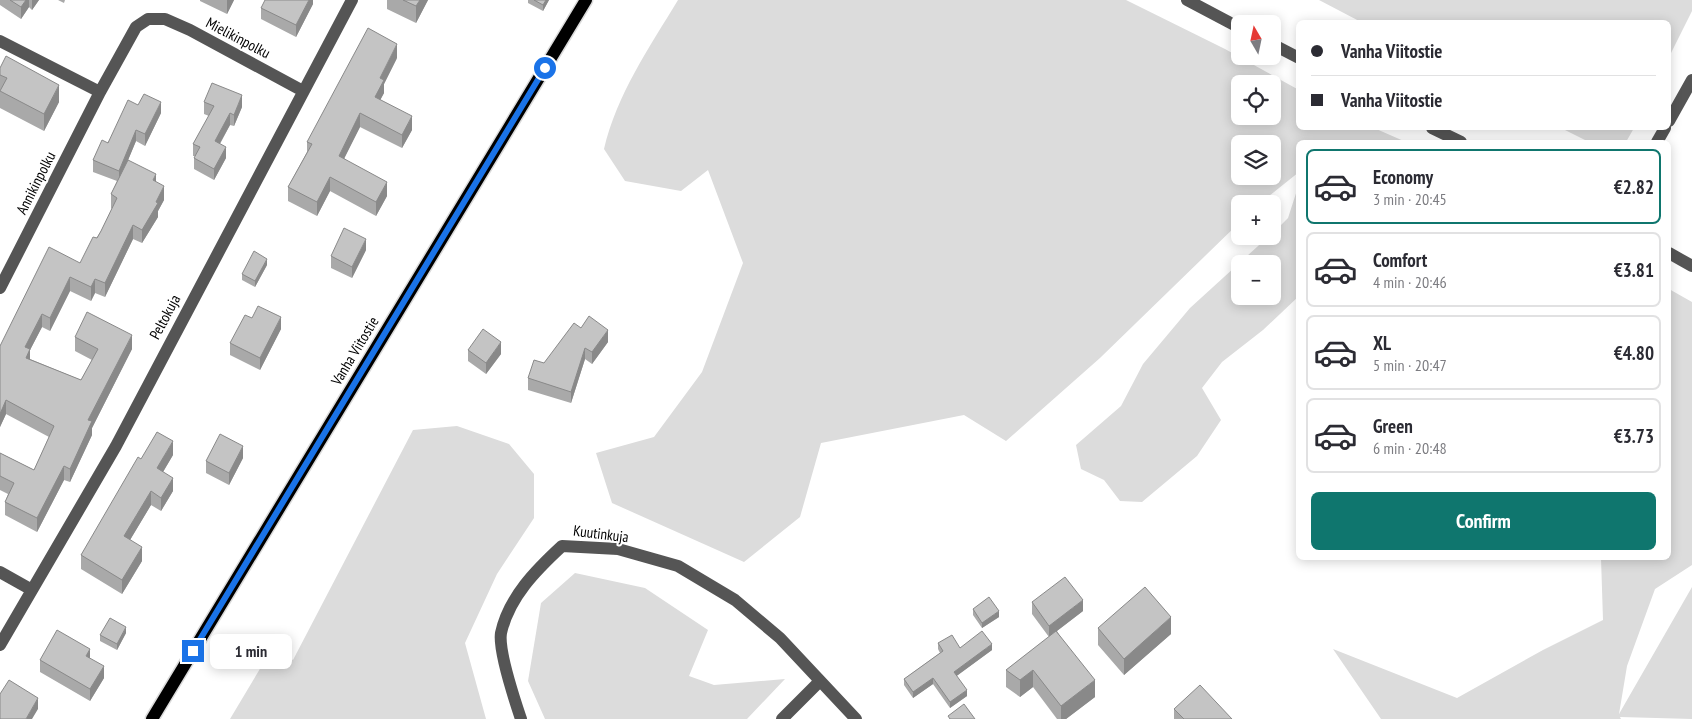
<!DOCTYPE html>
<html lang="en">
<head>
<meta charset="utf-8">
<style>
  :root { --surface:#fff; --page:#f2f2f3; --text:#2b2b33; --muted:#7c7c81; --line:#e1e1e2; --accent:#0f766e }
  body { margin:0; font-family:"PT Sans Narrow",sans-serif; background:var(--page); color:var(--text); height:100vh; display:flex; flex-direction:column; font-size:19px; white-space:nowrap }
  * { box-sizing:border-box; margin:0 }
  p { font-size:16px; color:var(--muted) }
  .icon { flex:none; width:28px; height:28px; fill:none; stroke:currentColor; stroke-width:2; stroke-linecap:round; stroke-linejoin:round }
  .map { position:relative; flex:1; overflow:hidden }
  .sheet { position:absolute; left:1296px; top:140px; width:375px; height:420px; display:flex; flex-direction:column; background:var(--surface); border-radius:8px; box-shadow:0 2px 12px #0003 }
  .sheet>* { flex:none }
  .top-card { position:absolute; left:1296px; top:20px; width:375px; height:110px; border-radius:8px; box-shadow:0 2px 12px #0003; display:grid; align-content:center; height:110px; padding:0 15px; background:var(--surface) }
  .needle { width:32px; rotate:351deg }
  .buttons { position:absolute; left:1231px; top:15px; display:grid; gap:10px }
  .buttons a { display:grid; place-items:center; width:50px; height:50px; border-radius:8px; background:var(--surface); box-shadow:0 2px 12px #0003; font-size:25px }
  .end { position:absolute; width:22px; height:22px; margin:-11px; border:6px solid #1a73e8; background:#fff; box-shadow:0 0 0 2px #fff }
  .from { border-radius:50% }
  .bubble { position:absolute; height:35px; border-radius:8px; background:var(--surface); box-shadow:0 2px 12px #0003; font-size:16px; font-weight:600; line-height:35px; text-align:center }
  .top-card b { display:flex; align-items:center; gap:18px; height:48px; font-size:19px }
  .top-card b+b { border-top:1px solid var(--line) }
  .top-card i { width:12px; height:12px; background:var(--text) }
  ul { padding:9px 0 0; list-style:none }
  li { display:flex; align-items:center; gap:15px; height:75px; margin:0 10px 8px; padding:0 5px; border:2px solid var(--line); border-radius:8px }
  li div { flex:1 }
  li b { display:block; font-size:19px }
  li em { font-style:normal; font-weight:600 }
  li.on { border-color:var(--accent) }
  li>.icon { width:45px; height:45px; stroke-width:1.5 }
  .cta { display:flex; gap:10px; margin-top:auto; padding:10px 15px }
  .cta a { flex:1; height:58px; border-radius:8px; background:var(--accent); color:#fff; font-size:20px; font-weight:600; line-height:58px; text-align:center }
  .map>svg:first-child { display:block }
  .green { fill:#dcdcdc; fill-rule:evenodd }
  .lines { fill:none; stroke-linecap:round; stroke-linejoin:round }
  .major-casing { stroke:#dbdbdb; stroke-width:15 }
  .minor { stroke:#555; stroke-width:12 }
  .major { stroke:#000; stroke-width:12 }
  .wall { fill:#a9a9a9 }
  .shaded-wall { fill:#898989 }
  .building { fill:#c4c4c4; stroke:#898989 }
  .route { stroke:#1a73e8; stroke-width:6 }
  .labels { text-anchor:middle; stroke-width:4; stroke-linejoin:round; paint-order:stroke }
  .street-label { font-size:15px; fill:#000; stroke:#fff }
</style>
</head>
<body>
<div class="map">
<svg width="1692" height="719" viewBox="0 0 1692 719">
  <rect width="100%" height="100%" fill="#fff"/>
  <path class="green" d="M678 0H1126L1225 49 1299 90V128H1374L1406 142H1299V172L1259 204H1240V222L1100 358 1006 441 964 415 821 443 800 517 744 562 612 503 596 453 654 437 702 372 743 263 708 170 681 191 625 181 604 149C617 94 649 48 678 0ZM1240 84H1272V116H1240ZM1240 144H1272V176H1240Z
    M1319 0H1692V11L1669 57V22H1361Z
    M1561 128H1634L1626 142H1589Z
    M1299 184V296L1263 330 1222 362 1202 388 1221 420 1197 456 1142 502 1120 501 1104 480 1081 469 1076 445 1121 406 1143 364 1190 308 1269 236H1272L1273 233 1288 218ZM1240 264H1272V296H1240Z
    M1669 289 1692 302V565L1655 589 1627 666 1619 714 1692 587V719L1620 717 1621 719H1381L1333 649 1457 698 1543 650 1603 620 1601 558H1669Z
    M457 426 509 444 534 474V518L497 574 465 643 486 719H230L273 647 293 660 413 430Z
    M575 573 645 588 708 630 689 676 714 685 785 679 747 719H545L528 681 541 603Z"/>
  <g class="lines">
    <defs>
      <path id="major" d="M152 719 586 0"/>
    </defs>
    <use href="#major" class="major-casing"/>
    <path class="minor" d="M1187 0 1240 28
      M0 41 100 92 136 27 148 19H165L190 30 303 91
      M1272 44 1299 58
      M1669 121 1692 80
      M1432 128 1461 142
      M1657 142 1665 128
      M1669 253 1692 266
      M0 288 100 92
      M0 572 32 590
      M0 645 116 446 352 0
      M521 719C515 701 498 651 501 633 509 597 536 570 562 546L618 549 678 566 735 600 780 638 856 719
      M782 719 820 681"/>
    <use href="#major" class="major"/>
  </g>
  <path class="wall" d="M0 0H39L32 10 29 7 21 19 0 5Z
    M58 0H65L64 3Z
    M200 0H234L227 14 200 1Z
    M313 0V4L296 37 261 19V8Z
    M387 0H428L416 23 387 9Z
    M528 0H549L543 11 528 3Z
    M397 58 384 84V93L380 100 412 130 402 148 360 127 344 158 387 196 376 216 330 191 317 216 288 201V187L307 152V142Z
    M0 68 59 102 44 131 0 108Z
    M204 102 242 107 234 126 230 125 220 144 226 158 214 180 194 169V158L195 156H193V144L209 116 204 114Z
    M138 105 161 113 145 146 136 141 128 160 156 182 164 200 158 211V217L142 243 133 239 105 297 95 293 91 301 70 291 50 331 42 327 30 350V359L81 380 92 360 75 351V337L132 349 92 428V435L70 482 64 480 37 532 5 515V502L8 494 0 490V453L34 470 49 437 6 414 0 427V346L80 263 101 231 112 209 111 208V194L117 181 93 172V160Z
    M366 250 352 278 331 268V256Z
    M267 265 255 287 242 280V274Z
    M252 318 281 329 260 370 230 355V343Z
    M581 328 608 342 592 364 585 359 571 403 528 390V378Z
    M468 350 501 354 486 374 468 361Z
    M173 455 163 472 173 491 161 511 151 505 130 540 142 561 122 594 81 569V555L141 459Z
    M243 458 229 485 206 473V461Z
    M1032 602 1083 611 1057 631 1095 697 1066 719H1057L1033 687 1020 697 1006 687V670L1049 637 1032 614Z
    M973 609 999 617 982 628 973 615Z
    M1098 628 1171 634 1124 675 1098 645Z
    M126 633 117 650 100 641V635Z
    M938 643 960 648 992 650 956 676 967 696 950 708 933 684 913 698 904 685V679L940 653 938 649Z
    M90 658 104 678 90 701 40 672V660Z
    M1174 709 1232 719H1174Z"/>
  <path class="shaded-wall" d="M26 0H29V7L21 19V7Z
    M32 0H39L32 10Z
    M227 0H234L227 14Z
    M309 0H313V4L296 37V25Z
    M420 0H428L416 23V6Z
    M546 0H549L543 11V5Z
    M397 44V58L384 84V93L375 110V97L380 78Z
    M59 85V102L44 131V114Z
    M242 95V107L234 126V115Z
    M161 102V113L145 146V134Z
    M230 113V125L215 152V141Z
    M360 113V127L339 169V156Z
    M412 116V130L402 148V135Z
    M136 130V141L119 182V171Z
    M226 147V158L214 180V169Z
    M156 174V188L153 180Z
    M330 177V191L317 216V202Z
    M387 182V196L376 216V202Z
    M164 186V200L158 211V217L142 243V230Z
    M133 225V239L105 297V283Z
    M366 239V250L352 278V267Z
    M267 259V265L255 287V281Z
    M70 277V291L50 331V318Z
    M95 279V293L91 301V287Z
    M42 314V327L30 350V363L26 371 25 347Z
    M281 317V329L260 370V358Z
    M608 330V342L592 364V352Z
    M132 335V349L92 428V435L70 482V469L88 420Z
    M501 342V354L486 374V363Z
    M585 348V359L571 403V392Z
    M6 400V414L0 427V414Z
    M173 441V455L157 482V468Z
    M243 446V458L229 485V473Z
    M64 466V480L37 532V518Z
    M173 478V491L161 511V498Z
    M151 491V505L124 550V536Z
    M142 547V561L122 594V580Z
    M1083 600V611L1049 637V626Z
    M999 611V617L982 628V623Z
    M1171 617V634L1124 675V659Z
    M126 627V633L117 650V644Z
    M992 644V650L954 678V672Z
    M90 649V660L86 656Z
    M104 666V678L90 701V689Z
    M1033 670V687L1020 697V680Z
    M933 678V684L913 698V692Z
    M1095 680V697L1066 719H1061V706Z
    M967 690V696L950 708V702Z
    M38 698V709L32 719H26Z"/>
  <path class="building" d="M10 0H26L21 7Z
    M265 0H309L296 25 261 8Z
    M403 0H420L416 6Z
    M534 0H546L543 5Z
    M368 28 397 44 380 78 384 80 375 97 412 116 402 135 360 113 339 156 387 182 376 202 330 177 317 202 288 187 312 144 307 142Z
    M6 56 59 85 44 114 0 91 7 78 0 75V68Z
    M212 83 242 95 234 115 230 113 215 141 226 147 214 169 194 158 200 147 193 144 214 106 204 102Z
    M144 94 161 102 145 134 136 130 119 171 93 160 102 140 108 143 128 100 138 105Z
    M128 160 156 174 153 180 164 186 156 202 158 203 142 230 133 225 105 283 95 279 91 287 70 277 50 318 42 314 25 347 30 349 26 358 81 380 98 349 75 337 87 312 132 335 88 420 92 421 70 469 64 466 37 518 5 502 14 483 0 476V453L34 470 54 426 6 400 0 414V346L49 247 80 263 93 237 97 238 101 231 117 198 111 194Z
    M344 228 366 239 352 267 331 256Z
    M254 251 267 259 255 281 242 274Z
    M258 306 281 317 260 358 230 343 245 315 252 318Z
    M589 316 608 330 592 352 585 348 571 392 528 378 534 360 544 363 574 323 581 328Z
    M483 329 501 342 486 363 468 350Z
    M157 432 173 441 157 468 173 478 161 498 151 491 124 536 142 547 122 580 81 555 138 457 141 459Z
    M220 434 243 446 229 473 206 461Z
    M1065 577 1083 600 1049 626 1032 602Z
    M1145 587 1171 617 1124 659 1098 628Z
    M989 597 999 611 982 623 973 609Z
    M110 618 126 627 117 644 100 635Z
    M57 630 90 649 86 656 104 666 90 689 40 660Z
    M982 631 992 644 954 672 967 690 950 702 933 678 913 692 904 679 943 651 938 643 952 635 960 648Z
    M1056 631 1095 680 1061 706 1033 670 1020 680 1006 670Z
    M9 680 38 698 26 719H0V694Z
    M1200 685 1232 719H1184L1174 709Z
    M964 704 975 719H950L948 716Z"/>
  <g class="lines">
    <path class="route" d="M193 651 545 68"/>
  </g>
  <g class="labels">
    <g class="street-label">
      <text transform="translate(238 38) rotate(28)" y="5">Mielikinpolku</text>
      <text transform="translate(36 183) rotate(-63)" y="5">Annikinpolku</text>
      <text transform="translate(165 317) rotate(-62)" y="5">Peltokuja</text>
      <text transform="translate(355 351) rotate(-59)" y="5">Vanha Viitostie</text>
      <text transform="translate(601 534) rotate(7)" y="5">Kuutinkuja</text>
    </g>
  </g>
</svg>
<div class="buttons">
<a><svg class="needle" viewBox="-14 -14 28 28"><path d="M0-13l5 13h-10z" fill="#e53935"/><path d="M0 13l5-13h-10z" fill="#7c7c81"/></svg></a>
<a><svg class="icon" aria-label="locate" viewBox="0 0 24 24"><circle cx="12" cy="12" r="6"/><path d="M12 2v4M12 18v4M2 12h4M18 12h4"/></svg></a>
<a><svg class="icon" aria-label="layers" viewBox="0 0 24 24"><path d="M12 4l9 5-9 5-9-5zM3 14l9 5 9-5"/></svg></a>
<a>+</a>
<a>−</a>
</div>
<i class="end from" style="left:545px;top:68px"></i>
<i class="end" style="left:193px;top:651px"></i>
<div class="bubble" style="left:210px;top:634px;width:82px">1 min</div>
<div class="top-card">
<b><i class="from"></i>Vanha Viitostie</b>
<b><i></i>Vanha Viitostie</b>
</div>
<section class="sheet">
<ul>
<li class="on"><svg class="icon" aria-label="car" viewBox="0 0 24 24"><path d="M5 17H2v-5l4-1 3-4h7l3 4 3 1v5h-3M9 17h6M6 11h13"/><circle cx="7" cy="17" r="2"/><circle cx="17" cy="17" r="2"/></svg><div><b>Economy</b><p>3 min · 20:45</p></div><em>€2.82</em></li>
<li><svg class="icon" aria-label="car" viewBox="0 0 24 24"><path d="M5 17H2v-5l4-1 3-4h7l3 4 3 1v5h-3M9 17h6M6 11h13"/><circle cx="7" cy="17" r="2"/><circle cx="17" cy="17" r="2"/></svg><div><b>Comfort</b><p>4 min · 20:46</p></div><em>€3.81</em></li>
<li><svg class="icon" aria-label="car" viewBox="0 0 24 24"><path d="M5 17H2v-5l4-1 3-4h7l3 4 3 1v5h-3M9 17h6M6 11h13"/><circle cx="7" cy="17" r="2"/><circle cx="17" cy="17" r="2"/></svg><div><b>XL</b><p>5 min · 20:47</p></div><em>€4.80</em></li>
<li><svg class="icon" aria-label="car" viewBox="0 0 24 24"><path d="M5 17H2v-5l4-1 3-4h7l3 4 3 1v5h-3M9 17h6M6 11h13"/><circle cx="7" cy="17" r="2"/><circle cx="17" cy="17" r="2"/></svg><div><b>Green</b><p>6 min · 20:48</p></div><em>€3.73</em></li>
</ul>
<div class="cta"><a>Confirm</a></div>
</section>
</div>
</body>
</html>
